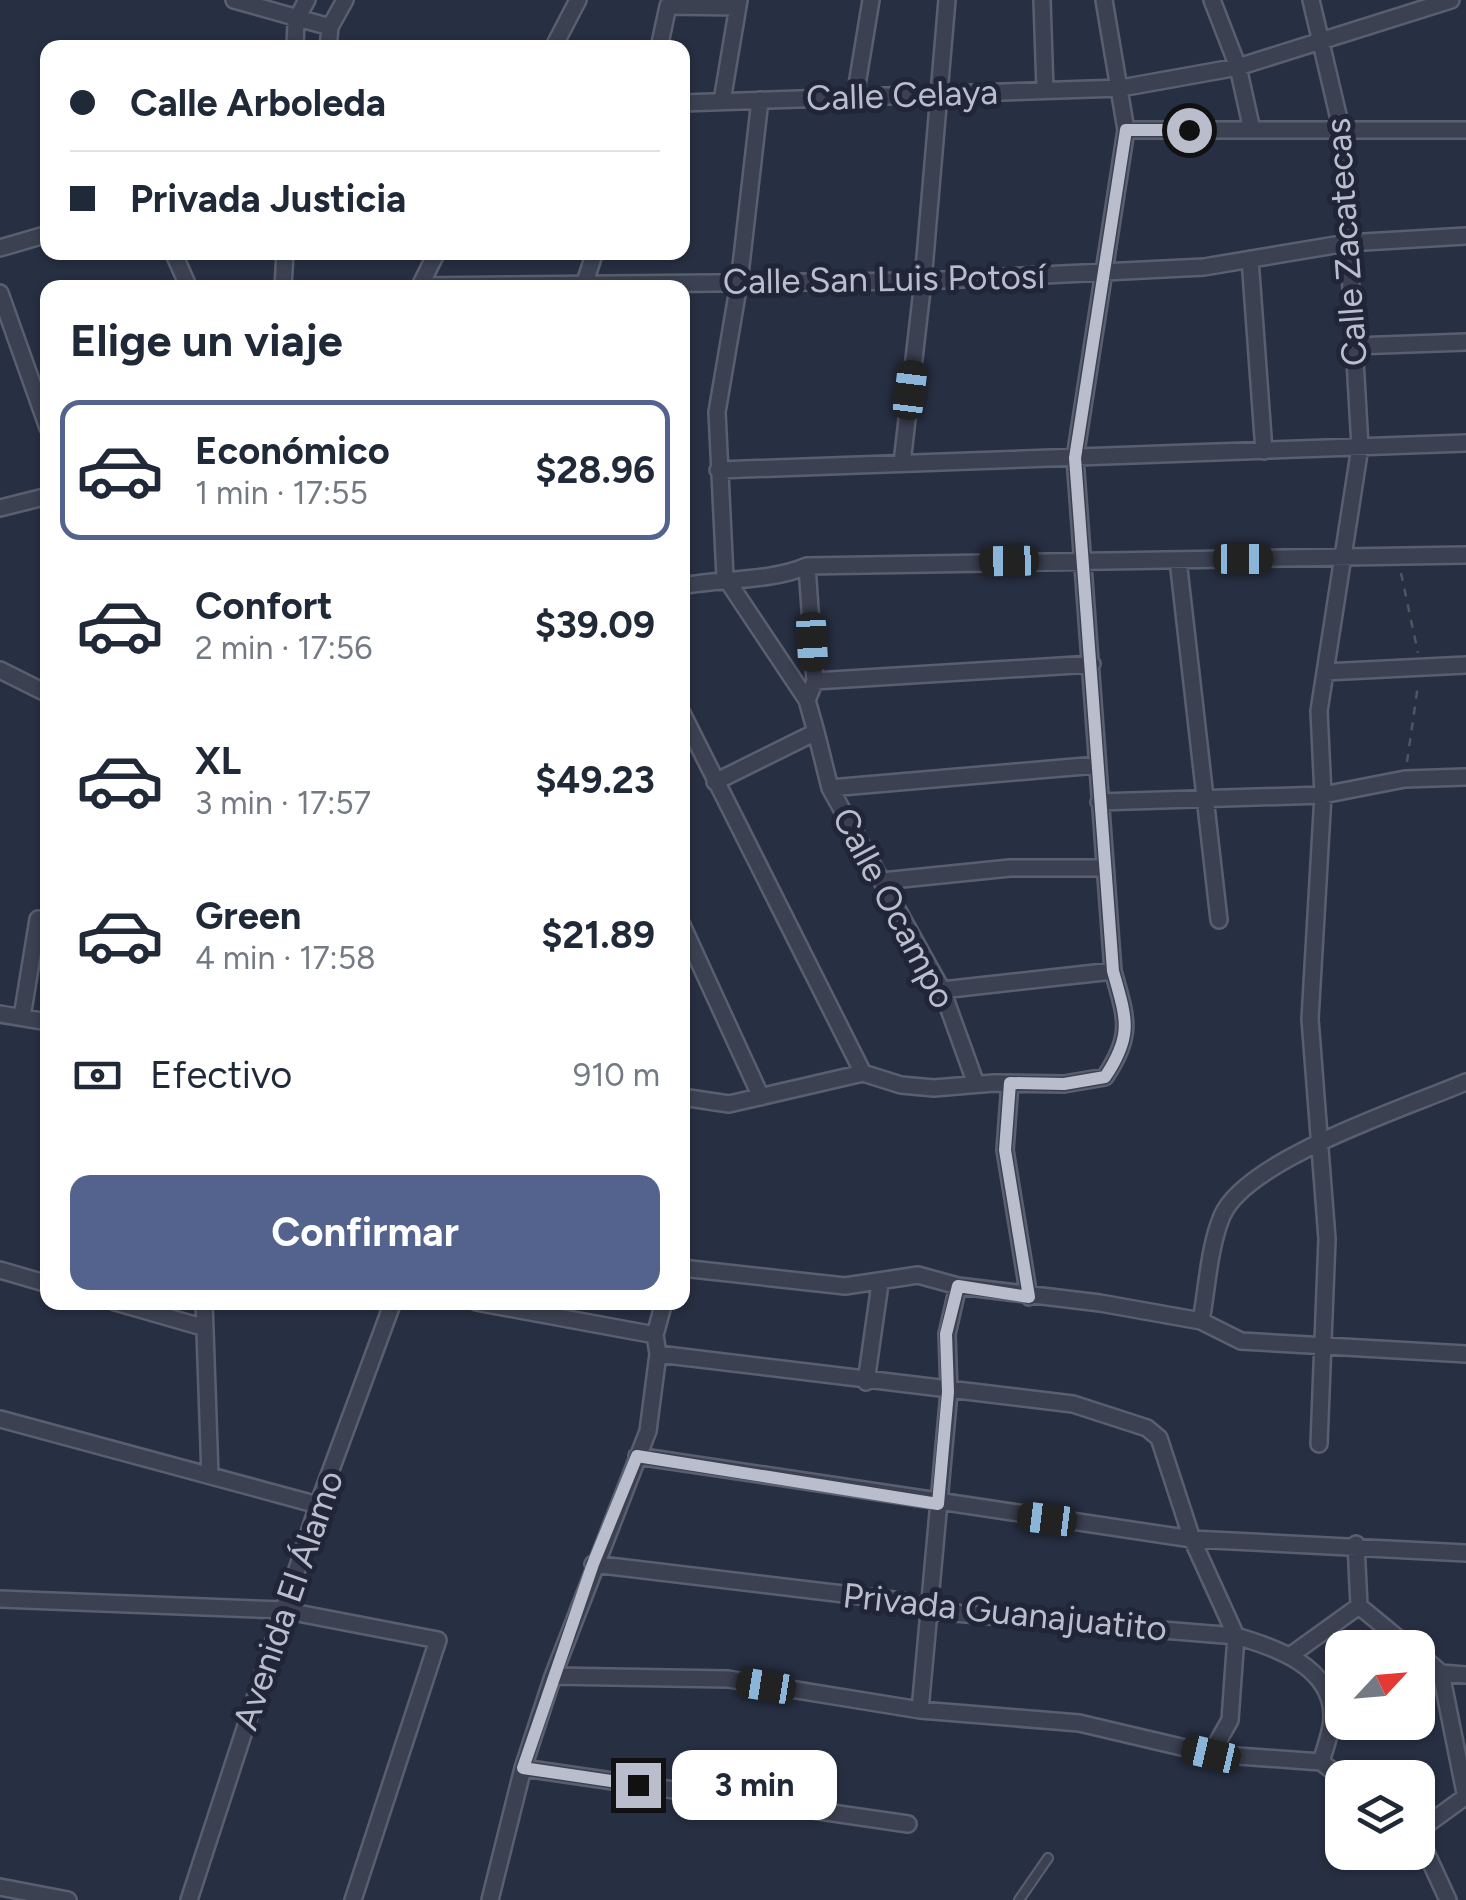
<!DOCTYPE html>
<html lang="es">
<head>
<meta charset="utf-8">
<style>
  :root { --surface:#fff; --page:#f6f6f7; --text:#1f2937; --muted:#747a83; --line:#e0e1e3; --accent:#53638d }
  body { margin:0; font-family:Figtree,sans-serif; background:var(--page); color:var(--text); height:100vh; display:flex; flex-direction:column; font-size:38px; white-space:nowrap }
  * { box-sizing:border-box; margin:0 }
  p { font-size:32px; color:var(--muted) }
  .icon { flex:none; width:55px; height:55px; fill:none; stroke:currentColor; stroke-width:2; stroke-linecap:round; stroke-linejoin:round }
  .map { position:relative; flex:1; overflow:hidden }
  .drawer { position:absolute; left:40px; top:280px; width:650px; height:1030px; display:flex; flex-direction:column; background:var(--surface); border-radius:20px; box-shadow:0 2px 8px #0004 }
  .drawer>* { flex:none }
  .top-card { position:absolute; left:40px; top:40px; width:650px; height:220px; border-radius:20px; box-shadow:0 2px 8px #0004; display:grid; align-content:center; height:220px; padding:0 30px; background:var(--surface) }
  .needle { width:65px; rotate:64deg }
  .tools { position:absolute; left:1325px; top:1630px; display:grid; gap:20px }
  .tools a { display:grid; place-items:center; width:110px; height:110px; border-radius:20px; background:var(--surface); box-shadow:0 2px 8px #0004; font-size:50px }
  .end { position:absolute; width:45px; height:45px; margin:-22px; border:12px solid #b9bdcc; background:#111; box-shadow:0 0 0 5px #111 }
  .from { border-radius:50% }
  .bubble { position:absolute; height:70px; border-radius:20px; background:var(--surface); box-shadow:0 2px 8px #0004; font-size:32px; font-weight:700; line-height:70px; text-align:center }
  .car { position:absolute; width:30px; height:60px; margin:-30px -15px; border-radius:12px; box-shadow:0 0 8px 2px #0007; background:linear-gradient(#222 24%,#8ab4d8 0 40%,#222 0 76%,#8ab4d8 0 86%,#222 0) }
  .top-card b { display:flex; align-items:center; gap:35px; height:95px; font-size:38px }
  .top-card b+b { border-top:2px solid var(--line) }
  .top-card i { width:25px; height:25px; background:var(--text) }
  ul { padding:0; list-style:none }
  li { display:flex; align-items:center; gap:30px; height:140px; margin:0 20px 15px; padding:0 10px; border:5px solid transparent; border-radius:20px }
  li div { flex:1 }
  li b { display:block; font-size:38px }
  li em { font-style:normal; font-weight:700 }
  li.current { border-color:var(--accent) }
  li>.icon { width:90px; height:90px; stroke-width:1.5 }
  h2 { padding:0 30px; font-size:45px; line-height:120px }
  .pay { display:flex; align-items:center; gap:25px; height:110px; padding:0 30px; font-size:38px }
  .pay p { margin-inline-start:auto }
  .primary-button { display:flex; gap:20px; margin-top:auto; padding:20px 30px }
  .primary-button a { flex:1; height:115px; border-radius:20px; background:var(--accent); color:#fff; font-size:40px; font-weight:700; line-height:115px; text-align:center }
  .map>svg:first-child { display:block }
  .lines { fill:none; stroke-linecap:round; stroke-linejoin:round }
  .service-casing { stroke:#5a5f6f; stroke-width:12 }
  .minor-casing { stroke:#5a5f6f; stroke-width:20 }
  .path { stroke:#485960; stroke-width:2.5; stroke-dasharray:8 8; stroke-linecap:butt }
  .service { stroke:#3c4152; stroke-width:8 }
  .minor { stroke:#3c4152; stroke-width:15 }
  .route { stroke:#b9bdcc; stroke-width:12 }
  .labels { text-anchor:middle; stroke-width:10; stroke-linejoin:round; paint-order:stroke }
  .street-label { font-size:35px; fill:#b9bdcc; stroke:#202637 }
</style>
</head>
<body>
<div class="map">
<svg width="1466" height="1900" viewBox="0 0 1466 1900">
  <rect width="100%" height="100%" fill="#272f42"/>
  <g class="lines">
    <defs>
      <path id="service" d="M1019 1900 1048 1858"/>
      <path id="minor" d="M234 0 330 27
        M1042 0 1045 90
        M1212 0 1238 67 1252 130
        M1311 0 1342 132 1360 447 1319 711 1323 795 1310 1019 1327 1239 1319 1444
        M295 48 296 20 307 0
        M328 48 330 27 345 0
        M553 48 578 0
        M659 48 668 6 738 7
        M855 97 871 0
        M760 100 739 283 717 412 725 577 807 700
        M722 101 739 0
        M682 103 1121 88 1238 67 1451 0
        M1126 130H1466
        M0 248 48 234
        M173 252 189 288
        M1250 259 1264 451
        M420 286 923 281 1204 267 1347 243 1466 236
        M283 288 285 252
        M419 288 437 252
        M583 288 595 252
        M0 293 48 428
        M1354 346 1466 342
        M902 463 923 281 947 0
        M718 470 1466 443
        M0 508 48 496
        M1178 560 1219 920
        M682 586C724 578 769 582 807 566L1466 555
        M0 670 48 694
        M1325 672 1466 665
        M815 681 1092 664
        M682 713 863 1073
        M816 732 830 788 942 990 976 1084
        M715 782 816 732 807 700 815 681 807 566
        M830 788 1097 765
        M1099 802 1323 795 1405 779 1466 777
        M882 881 1010 868H1104
        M682 925 761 1097
        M942 990 1113 971
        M0 1014 48 1022
        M22 1017 38 919
        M1010 1083 1005 1150 1029 1297
        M682 1097 729 1104 863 1073 901 1085 934 1088 994 1083 1064 1084 1105 1077C1134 1034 1126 1018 1113 971L1075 458 1126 130 1104 0
        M682 1268 845 1286 918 1275 958 1286 1100 1303 1201 1321 1241 1341 1466 1354
        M0 1270 48 1284
        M115 1302 202 1327
        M204 1302 210 1476
        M476 1302 655 1335
        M1201 1321C1207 1289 1209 1247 1222 1216 1246 1159 1408 1107 1466 1082
        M658 1354 1073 1404 1147 1428 1159 1438 1192 1539 1236 1636 1230 1720 1211 1754
        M866 1382 880 1284
        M0 1419 318 1505
        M637 1456 1192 1539 1466 1553
        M1356 1544 1359 1606 1410 1648
        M593 1564 910 1602 929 1611 1236 1636C1274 1647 1332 1666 1332 1716 1332 1731 1325 1748 1321 1762
        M0 1599 282 1610 438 1640 353 1900
        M1418 1653 1441 1673 1466 1798
        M1291 1655 1359 1606
        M1441 1673 1466 1675
        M553 1676 728 1679 920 1710 1079 1723 1211 1754 1321 1762 1342 1778
        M920 1710 949 1392 947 1334 958 1286
        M523 1768 908 1824
        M1418 1831 1465 1797
        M1418 1835 1448 1900
        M0 1887 68 1900
        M189 1900 318 1505 393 1302
        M490 1900 523 1768 553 1676 648 1431 658 1354 655 1335 664 1302"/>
    </defs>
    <use href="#service" class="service-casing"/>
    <use href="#minor" class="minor-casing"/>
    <path class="path" d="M1401 573 1418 653
      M1407 762 1418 685"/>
    <use href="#service" class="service"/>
    <use href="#minor" class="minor"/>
  </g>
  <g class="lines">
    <path class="route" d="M638 1785 523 1768 593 1564 637 1456 938 1504 948 1392 946 1334 958 1286 1029 1297 1005 1150 1010 1083 1064 1084 1105 1077C1134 1034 1126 1018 1113 971L1075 458 1126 130H1189"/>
  </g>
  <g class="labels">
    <g class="street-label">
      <text transform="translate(902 95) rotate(-2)" y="12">Calle Celaya</text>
      <text transform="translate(1346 242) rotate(-94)" y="12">Calle Zacatecas</text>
      <text transform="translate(884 279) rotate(-1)" y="12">Calle San Luis Potosí</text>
      <text transform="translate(894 908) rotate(62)" y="12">Calle Ocampo</text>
      <text transform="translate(288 1600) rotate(-71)" y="12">Avenida El Álamo</text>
      <text transform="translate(1005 1612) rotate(6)" y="12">Privada Guanajuatito</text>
    </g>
  </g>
</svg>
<div class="tools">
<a><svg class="needle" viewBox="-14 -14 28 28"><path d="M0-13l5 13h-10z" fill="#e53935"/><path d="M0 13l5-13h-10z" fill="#747a83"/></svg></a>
<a><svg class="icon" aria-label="layers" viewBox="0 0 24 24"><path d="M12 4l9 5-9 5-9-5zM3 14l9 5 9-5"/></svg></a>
</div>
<i class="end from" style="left:1189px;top:130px"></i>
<i class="end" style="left:638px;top:1785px"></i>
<div class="bubble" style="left:672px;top:1750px;width:165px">3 min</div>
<i class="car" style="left:910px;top:390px;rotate:7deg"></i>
<i class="car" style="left:1243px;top:559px;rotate:90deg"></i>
<i class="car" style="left:1009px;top:561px;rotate:269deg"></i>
<i class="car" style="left:812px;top:642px;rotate:177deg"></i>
<i class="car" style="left:1047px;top:1519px;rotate:277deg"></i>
<i class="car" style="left:766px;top:1686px;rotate:279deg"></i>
<i class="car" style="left:1211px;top:1754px;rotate:283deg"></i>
<div class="top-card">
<b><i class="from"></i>Calle Arboleda</b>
<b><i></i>Privada Justicia</b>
</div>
<section class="drawer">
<h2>Elige un viaje</h2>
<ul>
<li class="current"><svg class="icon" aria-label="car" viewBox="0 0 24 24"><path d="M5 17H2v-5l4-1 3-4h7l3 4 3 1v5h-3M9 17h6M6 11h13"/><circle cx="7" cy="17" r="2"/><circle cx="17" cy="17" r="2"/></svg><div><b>Económico</b><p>1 min · 17:55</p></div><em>$28.96</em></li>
<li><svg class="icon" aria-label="car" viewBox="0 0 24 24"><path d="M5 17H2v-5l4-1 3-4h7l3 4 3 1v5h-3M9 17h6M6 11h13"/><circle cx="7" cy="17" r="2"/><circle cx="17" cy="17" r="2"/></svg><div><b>Confort</b><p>2 min · 17:56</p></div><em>$39.09</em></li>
<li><svg class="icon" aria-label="car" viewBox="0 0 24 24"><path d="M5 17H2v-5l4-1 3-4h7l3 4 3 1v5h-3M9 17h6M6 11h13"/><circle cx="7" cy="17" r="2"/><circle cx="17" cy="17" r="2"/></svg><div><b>XL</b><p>3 min · 17:57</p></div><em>$49.23</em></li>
<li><svg class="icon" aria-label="car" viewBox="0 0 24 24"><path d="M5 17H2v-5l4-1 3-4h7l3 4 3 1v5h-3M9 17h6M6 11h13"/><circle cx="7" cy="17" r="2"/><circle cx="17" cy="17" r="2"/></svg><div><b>Green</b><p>4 min · 17:58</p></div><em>$21.89</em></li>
</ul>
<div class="pay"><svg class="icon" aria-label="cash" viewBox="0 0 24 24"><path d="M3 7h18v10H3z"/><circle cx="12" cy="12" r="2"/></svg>Efectivo<p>910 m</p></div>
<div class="primary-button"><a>Confirmar</a></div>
</section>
</div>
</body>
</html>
